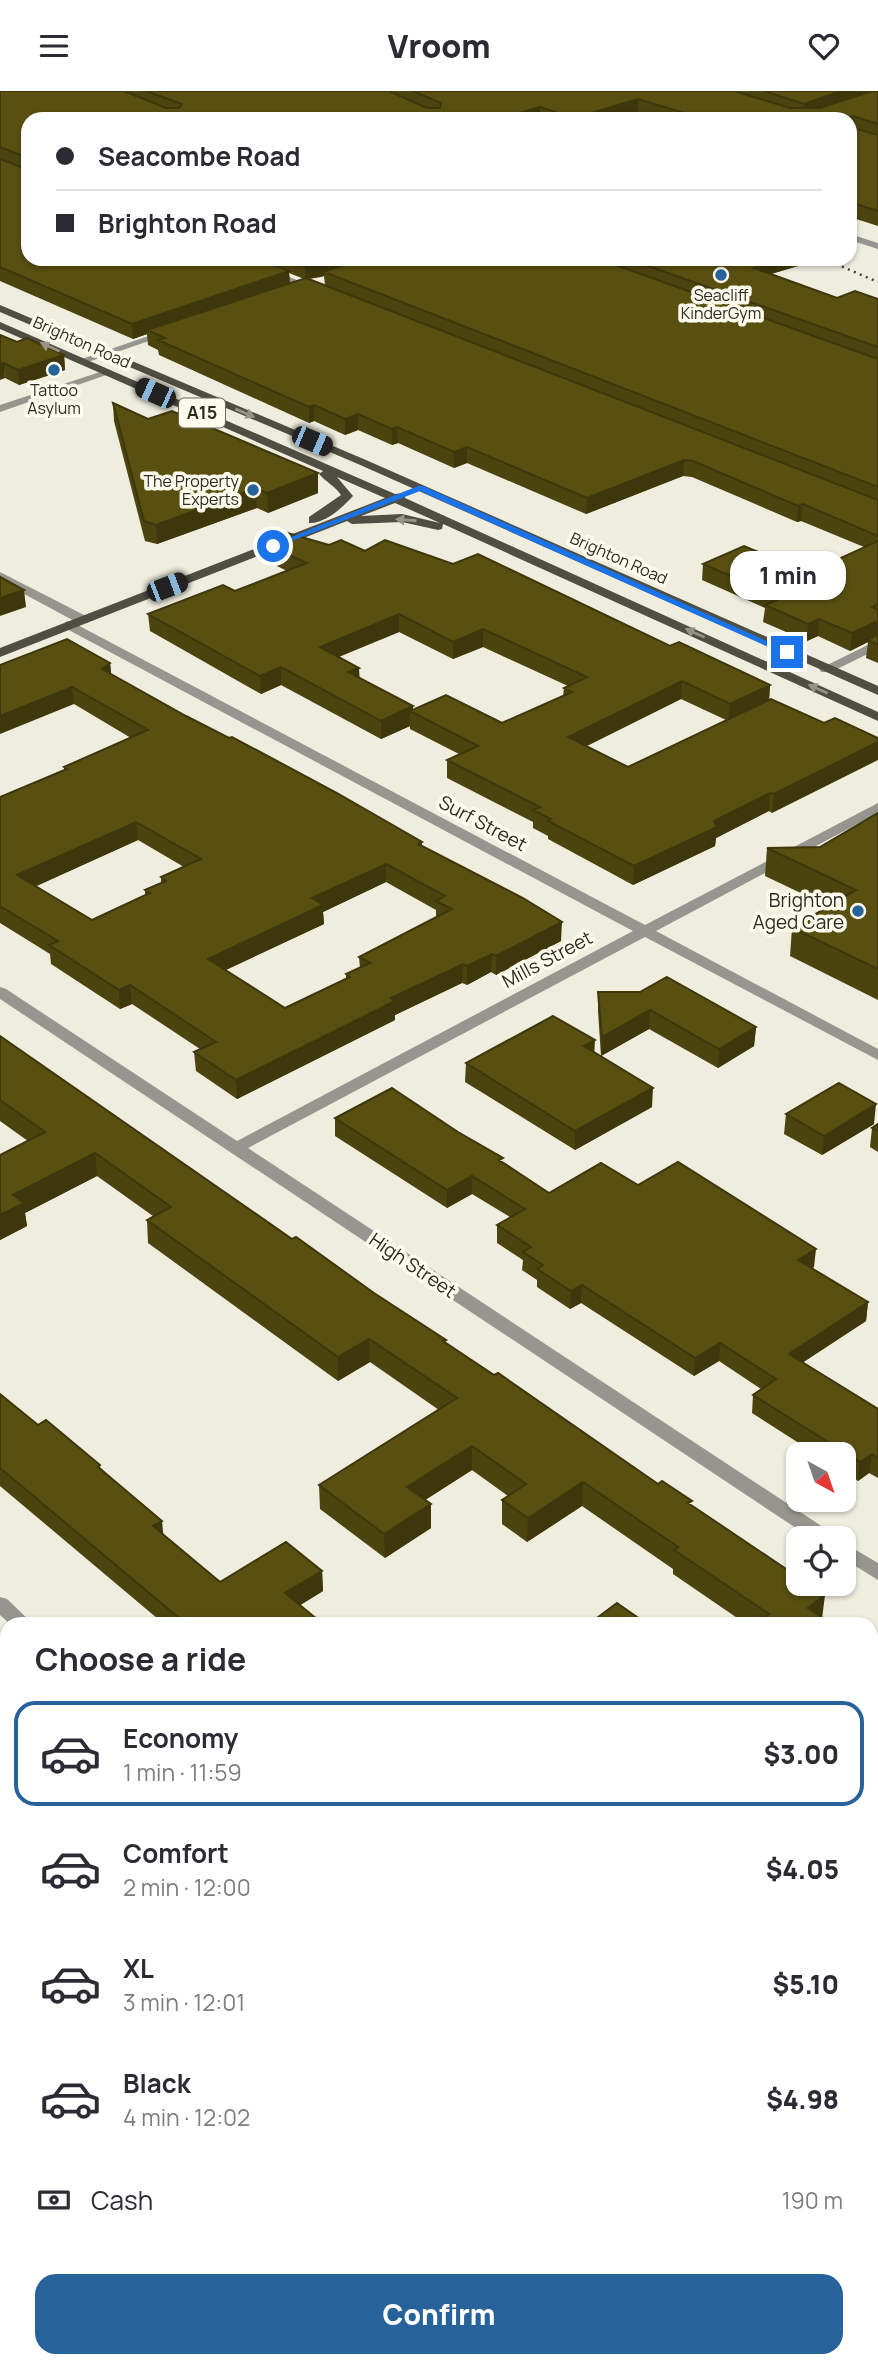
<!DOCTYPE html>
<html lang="en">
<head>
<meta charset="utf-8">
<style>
  :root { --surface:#fff; --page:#f2f2f3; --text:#2b2b33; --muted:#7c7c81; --line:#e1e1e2; --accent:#28629a }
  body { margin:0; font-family:Manrope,sans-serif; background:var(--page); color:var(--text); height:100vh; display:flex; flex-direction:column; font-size:26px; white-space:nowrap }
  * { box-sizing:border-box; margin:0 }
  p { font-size:23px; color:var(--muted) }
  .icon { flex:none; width:38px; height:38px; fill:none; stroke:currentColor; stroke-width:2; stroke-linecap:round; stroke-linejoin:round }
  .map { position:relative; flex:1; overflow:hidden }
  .sheet { position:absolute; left:0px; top:1526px; width:878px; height:751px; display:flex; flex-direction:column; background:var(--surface); border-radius:21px 21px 0 0; box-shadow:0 2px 5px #0004 }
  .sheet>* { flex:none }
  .top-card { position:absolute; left:21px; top:21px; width:836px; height:154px; border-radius:21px; box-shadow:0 2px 5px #0004; display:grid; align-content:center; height:154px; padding:0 35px; background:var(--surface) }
  .needle { width:46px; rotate:140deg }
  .controls { position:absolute; left:786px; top:1351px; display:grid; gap:14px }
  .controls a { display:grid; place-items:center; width:70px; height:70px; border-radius:14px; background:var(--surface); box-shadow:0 2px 5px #0004; font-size:35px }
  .end { position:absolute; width:32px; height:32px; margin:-16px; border:9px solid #1a73e8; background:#fff; box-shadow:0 0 0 4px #fff }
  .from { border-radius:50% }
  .bubble { position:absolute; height:49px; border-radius:21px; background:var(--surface); box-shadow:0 2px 5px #0004; font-size:23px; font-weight:800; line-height:49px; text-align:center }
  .car { position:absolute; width:21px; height:42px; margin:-21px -10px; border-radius:9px; box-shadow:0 0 5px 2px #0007; background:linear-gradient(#222 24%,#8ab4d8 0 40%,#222 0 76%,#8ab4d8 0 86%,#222 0) }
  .top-card b { display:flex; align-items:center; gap:24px; height:66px; font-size:26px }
  .top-card b+b { border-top:2px solid var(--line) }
  .top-card i { width:18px; height:18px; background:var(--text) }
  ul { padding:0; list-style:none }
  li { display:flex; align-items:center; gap:21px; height:105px; margin:0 14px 10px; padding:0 21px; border:4px solid transparent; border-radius:21px }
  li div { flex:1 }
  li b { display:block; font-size:26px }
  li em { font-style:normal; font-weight:800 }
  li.active { border-color:var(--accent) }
  li>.icon { width:63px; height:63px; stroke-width:1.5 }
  h2 { padding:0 35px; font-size:32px; line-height:84px }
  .pay { display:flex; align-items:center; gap:18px; height:77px; padding:0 35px; font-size:26px }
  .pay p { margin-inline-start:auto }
  .primary-button { display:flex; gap:14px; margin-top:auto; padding:14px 35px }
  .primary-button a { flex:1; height:80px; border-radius:21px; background:var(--accent); color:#fff; font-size:28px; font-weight:800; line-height:80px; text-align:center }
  header { display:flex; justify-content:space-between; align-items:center; height:91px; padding:0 35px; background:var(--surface); font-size:32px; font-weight:800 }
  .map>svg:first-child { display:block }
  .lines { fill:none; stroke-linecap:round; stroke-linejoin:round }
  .minor { fill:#96958f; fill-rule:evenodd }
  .major { fill:#504e43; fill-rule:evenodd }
  .rail { stroke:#43413a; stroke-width:2.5; stroke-dasharray:2 4.5; stroke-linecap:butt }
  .wall { fill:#4c440f; fill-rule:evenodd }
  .shaded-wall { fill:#3e370c }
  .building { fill:#584f11; stroke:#3e370c; stroke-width:2; fill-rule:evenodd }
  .oneway { fill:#959386 }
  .route { fill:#1a73e8 }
  .poi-dot { fill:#28629a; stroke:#fdfbeb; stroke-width:2.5 }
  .labels { text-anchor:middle; stroke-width:7; stroke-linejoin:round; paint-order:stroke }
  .far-poi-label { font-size:16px; fill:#2b2a24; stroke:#fdfbeb }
  .far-street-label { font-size:16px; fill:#2b2a24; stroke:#fdfbeb }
  .shield { fill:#fdfbeb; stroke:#6a6960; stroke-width:2 }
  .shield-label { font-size:18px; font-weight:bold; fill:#2b2a24 }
  .street-label { font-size:19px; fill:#2b2a24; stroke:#fdfbeb }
  .poi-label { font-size:19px; fill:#2b2a24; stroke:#fdfbeb; text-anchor:end }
</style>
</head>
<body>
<header><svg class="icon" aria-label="menu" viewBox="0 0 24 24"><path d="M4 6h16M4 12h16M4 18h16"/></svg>Vroom<svg class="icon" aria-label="heart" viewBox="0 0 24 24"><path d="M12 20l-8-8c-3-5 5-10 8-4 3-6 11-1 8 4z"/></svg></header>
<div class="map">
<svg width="878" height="2276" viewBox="0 0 878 2276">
  <rect width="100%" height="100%" fill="#efedde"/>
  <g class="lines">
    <path class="minor" d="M850 143 878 152V158L850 149Z
      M233 168H247L323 200 314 202Z
      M166 239 175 241 85 272 76 270Z
      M103 280 112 282 0 321V314Z
      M0 481 88 526 89 529 88 532H78L0 490Z
      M70 530 645 834 878 712V722L656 840 878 958V969L645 846 248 1057 832 1442 835 1447H811L0 908V896L6 898 237 1050 633 840 65 537V531Z
      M878 549V558L831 581H821L819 578Z
      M844 1452 878 1472V1489L844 1468Z
      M0 1506 7 1508 33 1533H10L0 1524Z
      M878 1781V1803L872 1805V1783Z
      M872 1935 878 1937V1960L872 1958Z
      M300 2270H331L328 2276H297Z"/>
    <path class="major" d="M0 214 366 369 878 595V604L358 373 0 221Z
      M0 231 395 403 405 402V407L878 621V630L443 433 442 438 438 439 402 431 352 433 347 430 0 566V557L385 407 337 386 353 405C343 416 325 433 309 432V426L341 404C335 395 326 391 319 383L323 380 0 238ZM395 412 440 432 402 423 361 425Z"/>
    <path class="rail" d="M824 168 878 191"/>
  </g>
  <path class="wall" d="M0 0H878V135L850 126V28H659L638 21 615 28H28V168H802L801 174 771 183 837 207 878 208V572L866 567 868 551 850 560 818 545 807 550 763 531 765 517 702 489 703 473 808 482 864 456 801 430 797 431 692 386 683 385 586 423 467 372 454 377 398 352 392 354 358 339 345 344 314 330 309 332 159 264 158 259 148 254 147 243 133 248 0 190ZM289 182 304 188 290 193ZM324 185 325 194 309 188 321 186Z
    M0 244 17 251 64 264 65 279 19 294 5 287Z
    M113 312 148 328 318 382V402L268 422 257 417 157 453 145 450 114 330Z
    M261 451 329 454 365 460 670 555 770 594 769 609 824 632 772 722 769 720 716 747 715 755 633 794 548 748V745L533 737V731L447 687V669L459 663 410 638V635L381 648 281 594 261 603 150 540 148 523 235 500 287 480 261 467ZM399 541 453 568 483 556 568 595 564 597 563 605 502 632 413 619V615L359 587 339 566ZM681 608 726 629 628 676 586 655Z
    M110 572 111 583 186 625 422 751V755L561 850 496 884 491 881 467 894 462 892 395 924V929L237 1008 196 980 194 961 200 958 132 913 120 918 51 873 50 863 0 832V706L64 679V676L131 647 74 613 0 574ZM138 749 184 776 161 786V792L145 799V804L92 829 36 795ZM386 791 436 819V827L359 866 360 877 346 883V888L285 917 225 879 324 833 323 821Z
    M878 722V909L790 865 792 837 828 815 765 785 767 757 820 756Z
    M598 901 756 936 754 955 718 977 649 938 601 965 598 920Z
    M0 945 292 1148 446 1249V1252L691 1414 822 1527 830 1532V1533H746L673 1483V1478L582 1415 527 1451 502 1433V1409L508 1405 472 1379 425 1409 431 1413V1437L385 1467 320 1418 319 1394 439 1319 370 1271 338 1290 148 1152 147 1129 153 1125 97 1085 25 1122 27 1135 0 1149 28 1050 0 1030Z
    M594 961 652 1016 575 1059 465 991 466 972Z
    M786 1023 874 1033 822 1064 784 1043Z
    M335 1027 503 1072 549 1102 638 1094 814 1176 812 1177 868 1211 866 1230 803 1271 878 1318V1387L869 1382 858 1390 844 1381V1363H816L752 1322 753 1304 761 1298 719 1270 694 1285 581 1212 570 1218 537 1196V1189L522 1179 523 1169 497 1152V1134L510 1126 472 1103 447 1117 335 1045Z
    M878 1033V1061L870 1056 872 1037Z
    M0 1303 38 1334 101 1377 163 1443 220 1491 322 1480 323 1500 300 1514 323 1533H164L0 1395Z
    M0 1762 7 1769V1892L0 1885Z
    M119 2270H138L127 2276H123Z"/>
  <path class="shaded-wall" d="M841 0H876L803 26 804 13Z
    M638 8V21L615 28H574V27Z
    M540 16V28H498Z
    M332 168H381L324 181V185L305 188V174Z
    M774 168H802L801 174 771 183 754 177 768 170Z
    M289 180 290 195 147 239V243L133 248 132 233Z
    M64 264 65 279 19 294 18 279Z
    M4 272 5 287 0 289V273Z
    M314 314V330L309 332V316Z
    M358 323V339L345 344V328Z
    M397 336 398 352 392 354V338Z
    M467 356V372L454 377V361Z
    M684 369 683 385 586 423 587 407Z
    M318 382V402L268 422 267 402Z
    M256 397 257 417 157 453 156 434Z
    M803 413 801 430 797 431 798 415Z
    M24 499 26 516 0 525V507Z
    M399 523V541L320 573V556Z
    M819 528 818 545 807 550 808 533Z
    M878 530V547L868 549V551L850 560 852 542Z
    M483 538V556L453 568V551Z
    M110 572 112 590 102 578Z
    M281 576V594L261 603 260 585Z
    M359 577 360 594 348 581Z
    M682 590 681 608 567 665 568 646Z
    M770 594 769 611 728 631 730 613Z
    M72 596 74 613 0 643V625Z
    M413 615V622L410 620V635L381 648V630Z
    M878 651V669L772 722 774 703Z
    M770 702 769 720 716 747 715 755 633 794 634 775 714 730Z
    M136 731 138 749 19 803 17 784Z
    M386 773V791L323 821 324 833 209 887 208 868 312 807Z
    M562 831 561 850 496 884V865Z
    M492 863 491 881 467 894V875Z
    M463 873 462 892 395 924V929L237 1008 236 989 391 907Z
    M130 894 132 913 120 918 119 899Z
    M650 919 649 938 601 965 602 946Z
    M756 936 754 955 718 977 719 958Z
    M595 949 594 968 584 955Z
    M653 997 652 1016 575 1059V1040Z
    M876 1013 874 1033 822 1064 824 1045Z
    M95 1062 97 1085 25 1122 27 1135 0 1149V1124L13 1104Z
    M472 1085V1103L447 1117V1099Z
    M816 1158 814 1176 797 1187 798 1169Z
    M582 1194 581 1212 570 1218 571 1200Z
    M868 1211 866 1230 787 1282 789 1263Z
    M369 1248 370 1271 338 1290V1266Z
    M720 1252 719 1270 694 1285 695 1267Z
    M472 1355V1379L408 1420 407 1396Z
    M872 1363 869 1382 858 1390 860 1371Z
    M583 1391 582 1415 527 1451 528 1427Z
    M431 1413V1437L385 1467 384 1443Z
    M162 1430 164 1450 153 1435Z
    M322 1480 323 1500 286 1523 285 1502Z
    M825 1504 822 1528 808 1517Z
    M878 1666V1684L872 1689V1671Z
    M7 1715V1738L0 1742V1720Z
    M878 2143V2161L872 2167V2149Z
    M123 2270H138L127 2276H124Z"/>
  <path class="building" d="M0 0H124L166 17H179L182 13 146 0H389L427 17H440L441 12 413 0H734L790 17H820L872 0H878V33L852 25 849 28H704L638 8 574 27 540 16 498 28H28V67L0 56Z
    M764 0H841L804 13Z
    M850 36 878 44V120L850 111Z
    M0 68 26 78 28 76V168H260L289 180 132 233 0 176Z
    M290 168H332L321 172 305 174Z
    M360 168H599L878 268V396L324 181Z
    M628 168H774L768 170 772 171 754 177 837 207 855 200 878 208V256Z
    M306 187 878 409V445L803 413 798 415 693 370 684 369 587 407 467 356 454 361 397 336 392 338 358 323 345 328 314 314 309 316 158 249 165 247 147 239Z
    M0 244 17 251 27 247 64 264 18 279 4 272 0 273Z
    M113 312 148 328 172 320 318 382 267 402 256 397 156 434 144 430Z
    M284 441 329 454 341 449 365 460 385 449 453 473 478 463 670 555 679 551 770 594 730 613 682 590 568 646 628 676 771 608 824 632 835 627 878 647V651L774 703 770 702 714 730 717 736 634 775 548 730 551 728 533 719 540 716 447 669 478 655 410 620 446 604 502 632 572 601 564 597 587 586 483 538 453 551 399 523 320 556 359 577 348 581 413 615 381 630 281 576 260 585 148 523 223 494 235 500 307 472 261 451Z
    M878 450V513L872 516 878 519V530L852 542 819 528 808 533 765 514 781 507 703 473 744 455 808 482Z
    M0 486 24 499 0 507Z
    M878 543V554L868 549Z
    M67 548 110 572 102 578 186 625 229 647 232 646 337 702 422 751 418 753 523 807 562 831 496 865 492 863 467 875 463 873 391 907 395 910 236 989 194 961 216 951 130 894 119 899 49 854 58 850 0 815V706L67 678 64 676 148 639 72 596 0 625V574ZM136 731 201 768 161 786 166 790 145 799 150 802 92 829 17 784ZM386 773 445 805 436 810 452 818 359 866 370 872 346 883 350 886 285 917 208 868 323 814 312 807Z
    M878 722V878L792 837 856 799 767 757 820 756Z
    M667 886 756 936 719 958 650 919 602 946 598 901H640Z
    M553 925 595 949 584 955 653 997 575 1040 466 972Z
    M0 945 292 1148 296 1146 374 1202 446 1249 443 1250 494 1284 498 1282 658 1393 662 1390 692 1410 688 1412 798 1486V1493H808L825 1504 808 1517 830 1532 828 1533H755L769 1523 674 1459 678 1456 583 1391 528 1427 502 1409 526 1393 472 1355 407 1396 431 1413 384 1443 319 1394 457 1307 369 1248 338 1266 147 1129 171 1116 95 1062 13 1104 24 1112 0 1124V1064L45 1041 0 1009Z
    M839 992 876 1013 824 1045 786 1023Z
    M392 997 458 1041 503 1067 499 1069 549 1102 601 1072 638 1094 678 1071 816 1158 798 1169 868 1211 789 1263 878 1318V1367L872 1363 860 1371 753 1304 776 1288 720 1252 695 1267 582 1194 571 1200 537 1178 543 1174 523 1161 531 1156 497 1134 525 1118 472 1085 447 1099 335 1027Z
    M878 1033V1040L872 1037Z
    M0 1303 38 1334 46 1329 100 1374 98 1376 162 1430 153 1435 220 1491 286 1451 322 1480 285 1502 323 1533H176L173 1530 179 1527 0 1377Z
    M617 1512 647 1533H589Z
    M878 1571V1666L872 1671V1576Z
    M7 1664V1715L0 1720V1669Z
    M0 1762 7 1769V1849L0 1842Z
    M7 1854V1874L0 1867V1859Z
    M872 2017 878 2022V2143L872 2149Z
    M550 2270H694L700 2276H543Z"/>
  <defs><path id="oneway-solid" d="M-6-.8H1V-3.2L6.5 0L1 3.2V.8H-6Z" transform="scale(1.75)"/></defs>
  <g class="oneway">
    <use href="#oneway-solid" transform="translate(50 256) rotate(-156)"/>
    <use href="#oneway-solid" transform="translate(245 322) rotate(23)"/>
    <use href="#oneway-solid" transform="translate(406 429) rotate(-176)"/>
    <use href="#oneway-solid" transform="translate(695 542) rotate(-156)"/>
    <use href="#oneway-solid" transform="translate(818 598) rotate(-156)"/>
  </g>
  <path class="route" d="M418 395H423L791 561 784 563 420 400 276 456 269 455Z"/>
  <g class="poi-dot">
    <circle cx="721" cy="184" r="7"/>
    <circle cx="54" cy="279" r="7"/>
    <circle cx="253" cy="399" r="7"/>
    <circle cx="858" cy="820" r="7"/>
  </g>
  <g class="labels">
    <g class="far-poi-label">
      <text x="721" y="210">Seacliff<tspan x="721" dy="18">KinderGym</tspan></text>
      <text x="54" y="305">Tattoo<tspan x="54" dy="18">Asylum</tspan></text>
      <text x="239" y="396" text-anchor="end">The Property<tspan x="239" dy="18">Experts</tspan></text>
    </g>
    <g class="far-street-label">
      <text transform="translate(82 251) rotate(24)" y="6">Brighton Road</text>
      <text transform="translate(619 467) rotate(24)" y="6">Brighton Road</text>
    </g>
    <rect class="shield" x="179" y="307.5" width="46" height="29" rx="5"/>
    <g class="shield-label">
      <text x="202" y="328">A15</text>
    </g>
    <g class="street-label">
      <text transform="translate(483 732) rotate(28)" y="7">Surf Street</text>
      <text transform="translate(547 868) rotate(-28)" y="7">Mills Street</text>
      <text transform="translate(413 1174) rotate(34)" y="7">High Street</text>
    </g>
    <g class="poi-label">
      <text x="844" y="816">Brighton<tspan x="844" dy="22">Aged Care</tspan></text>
    </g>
  </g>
</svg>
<div class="controls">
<a><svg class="needle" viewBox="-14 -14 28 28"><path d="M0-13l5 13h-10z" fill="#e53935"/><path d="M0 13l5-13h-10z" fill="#7c7c81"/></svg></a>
<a><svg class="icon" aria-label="locate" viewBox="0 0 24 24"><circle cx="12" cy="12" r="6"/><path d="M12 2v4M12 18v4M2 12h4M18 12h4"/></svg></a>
</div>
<i class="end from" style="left:273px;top:455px"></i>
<i class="end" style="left:787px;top:561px"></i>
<div class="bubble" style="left:730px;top:460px;width:116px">1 min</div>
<i class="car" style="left:155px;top:302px;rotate:294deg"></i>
<i class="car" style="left:312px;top:350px;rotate:113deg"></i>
<i class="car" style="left:167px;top:496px;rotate:69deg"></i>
<div class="top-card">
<b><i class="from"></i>Seacombe Road</b>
<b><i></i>Brighton Road</b>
</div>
<section class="sheet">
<h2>Choose a ride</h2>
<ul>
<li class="active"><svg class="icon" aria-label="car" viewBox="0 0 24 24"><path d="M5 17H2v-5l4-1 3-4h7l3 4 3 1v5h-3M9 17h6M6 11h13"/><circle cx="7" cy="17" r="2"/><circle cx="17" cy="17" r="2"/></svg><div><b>Economy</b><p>1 min · 11:59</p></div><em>$3.00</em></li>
<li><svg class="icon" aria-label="car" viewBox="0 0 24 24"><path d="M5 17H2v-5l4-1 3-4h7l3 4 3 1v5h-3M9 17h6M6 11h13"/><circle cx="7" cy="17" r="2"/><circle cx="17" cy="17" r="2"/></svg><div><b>Comfort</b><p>2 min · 12:00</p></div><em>$4.05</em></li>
<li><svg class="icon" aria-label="car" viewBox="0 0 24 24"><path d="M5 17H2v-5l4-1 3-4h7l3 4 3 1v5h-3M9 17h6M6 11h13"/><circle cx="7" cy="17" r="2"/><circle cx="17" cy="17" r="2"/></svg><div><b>XL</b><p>3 min · 12:01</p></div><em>$5.10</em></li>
<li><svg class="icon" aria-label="car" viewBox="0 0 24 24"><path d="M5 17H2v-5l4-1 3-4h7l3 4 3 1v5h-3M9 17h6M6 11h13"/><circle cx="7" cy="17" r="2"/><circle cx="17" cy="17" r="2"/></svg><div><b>Black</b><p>4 min · 12:02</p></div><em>$4.98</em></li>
</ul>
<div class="pay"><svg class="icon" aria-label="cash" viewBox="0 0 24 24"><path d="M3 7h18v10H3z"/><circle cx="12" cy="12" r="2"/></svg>Cash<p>190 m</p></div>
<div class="primary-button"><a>Confirm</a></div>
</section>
</div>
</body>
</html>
